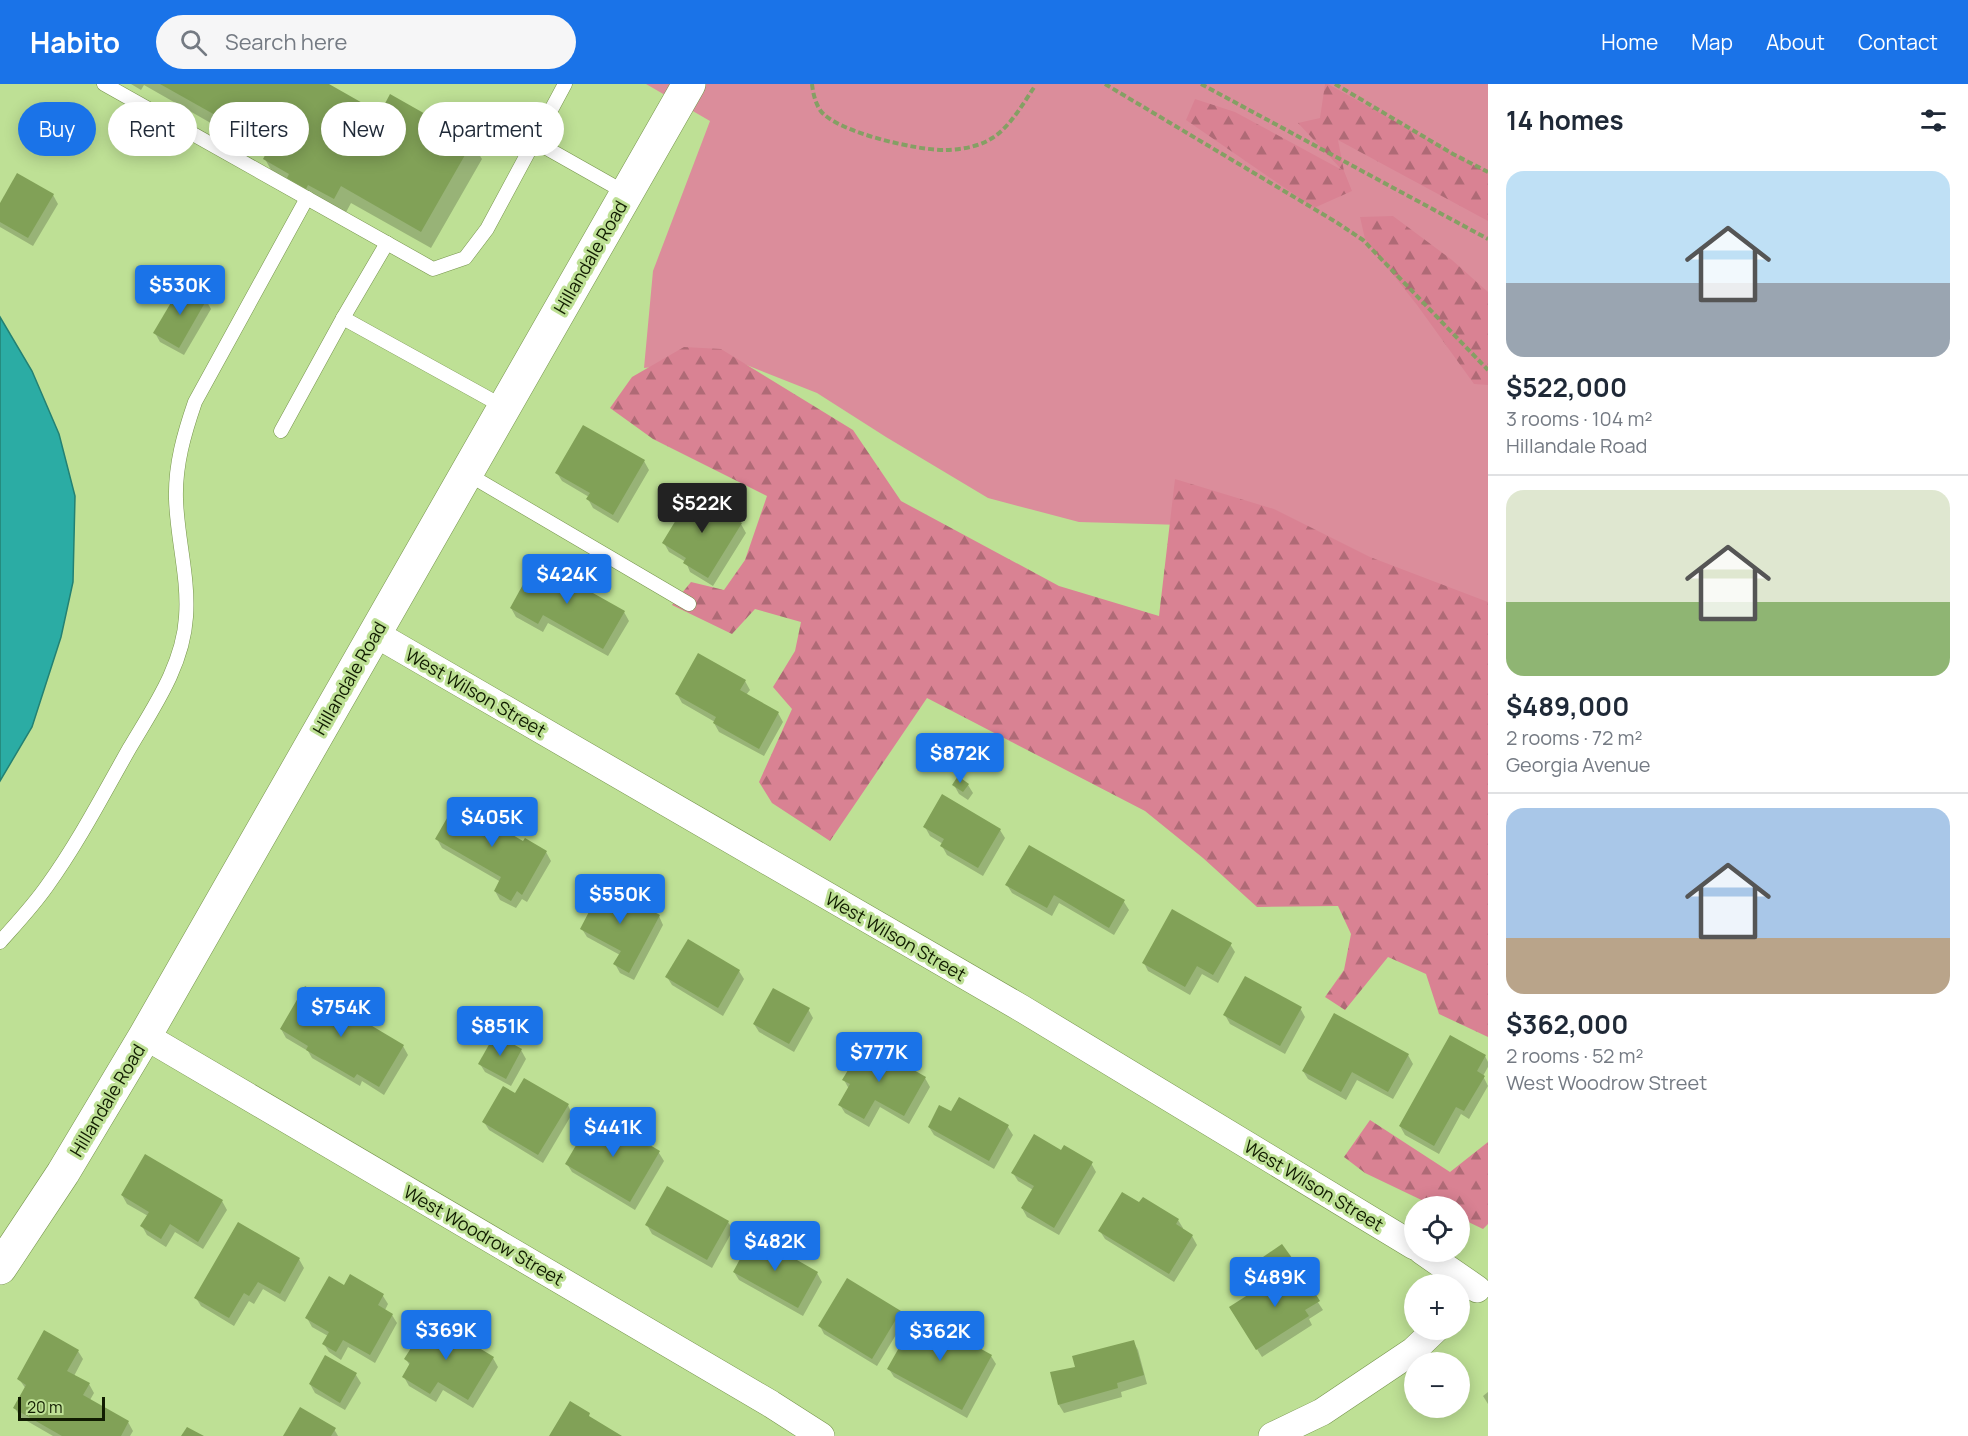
<!DOCTYPE html>
<meta charset="utf-8">
<style>
:root{--surface:#fff;--page:#f6f6f7;--text:#1f2937;--muted:#747a83;--line:#e0e1e3;--accent:#1a73e8}
body{margin:0;font-family:Manrope,sans-serif;background:var(--page);color:var(--text);height:100vh;display:flex;flex-direction:column;font-size:22px;white-space:nowrap}
*{box-sizing:border-box;margin:0}
p{font-size:20px;color:var(--muted)}
.icon{flex:none;width:33px;height:33px;fill:none;stroke:currentColor;stroke-width:2;stroke-linecap:round;stroke-linejoin:round}
.map{position:relative;flex:1;overflow:hidden}
.sheet{display:flex;flex-direction:column;background:var(--surface);width:480px}
.sheet>*{flex:none}
.top-card{position:absolute;left:18px;top:18px;width:570px;height:54px;display:flex;gap:12px}
.tools{position:absolute;left:1404px;top:1112px;display:grid;gap:12px}
.tools a{display:grid;place-items:center;width:66px;height:66px;border-radius:50%;background:var(--surface);box-shadow:0 3px 15px #0003;font-size:30px}
.scale{position:absolute;left:18px;bottom:15px;width:87px;box-sizing:border-box;padding-left:6px;border:3px solid #111c01;border-top:0;font-size:16px;line-height:21px;white-space:nowrap;color:#111c01;-webkit-text-stroke:4px #bee095;paint-order:stroke}
.price{position:absolute;translate:-50% -51px;padding:0 14px;border-radius:6px;background:var(--accent);color:#fff;font-size:20px;line-height:39px;filter:drop-shadow(0 2px 3px #0008)}
.price::after{content:'';position:absolute;left:50%;top:36px;width:18px;height:14px;margin-left:-9px;background:inherit;clip-path:polygon(0 0,100% 0,50% 100%)}
.price.current{background:#222;color:#fff}
ul{padding:0;list-style:none}
li{display:grid;align-content:center;gap:12px;height:318px;padding:0 18px}
li+li{border-top:2px solid var(--line)}
li span{display:grid;place-items:center;height:186px;border-radius:18px;color:#555}
li>.icon{margin-inline-start:auto}
span .icon{width:108px;height:108px;fill:#fffc;stroke-width:1}
li b{font-size:26px}
h2{display:flex;justify-content:space-between;align-items:center;height:72px;padding:0 18px;font-size:26px}
.pill{padding:0 21px;border-radius:27px;background:var(--surface);box-shadow:0 3px 15px #0003;font-size:21px;line-height:54px}
.pill.current{background:var(--accent);color:#fff}
header{display:flex;align-items:center;gap:36px;box-sizing:border-box;height:84px;padding:0 30px;background:var(--accent);color:#fff}
header strong{font-size:28px}
nav{display:flex;gap:33px;margin-inline-start:auto;font-size:21px}
.search{width:420px;height:54px;background:var(--page);display:flex;align-items:center;gap:15px;box-sizing:border-box;padding:0 21px;border-radius:33px;color:var(--muted);font-size:22px}
main{display:flex;flex:1;min-height:0}
.map>svg:first-child{display:block}
</style>
<header>
<strong>Habito</strong>
<div class="search"><svg class="icon" aria-label="search" viewBox="0 0 24 24"><circle cx="10" cy="10" r="6"/><path d="M15 15l6 6"/></svg>Search here</div>
<nav><a>Home</a><a>Map</a><a>About</a><a>Contact</a></nav>
</header>
<main>
<div class="map">
<svg width="1488" height="1352" viewBox="0 0 1488 1352">
<defs>
<pattern id="forest-firs" width="22" height="20" patternUnits="userSpaceOnUse" patternTransform="scale(1.5)"><rect width="22" height="20" fill="#d98293"/><path d="M5 1l3.5 6h-7zM16 11l3.5 6h-7z" fill="#af6a76"/></pattern>
</defs>
<rect width="100%" height="100%" fill="#bee095"/>
<!-- green -->
<path fill="#db8d9b" d="M646 0H1488V542L1251 443 1079 438 988 414 886 353 817 309 729 274 644 284 653 187 710 37Z"/>
<!-- forest -->
<g fill="url(#forest-firs)">
<path d="M1325 0H1328L1488 89V137L1338 56 1344 87 1352 107 1314 124 1186 36 1195 15 1235 28 1342 86 1298 39 1320 34Z"/>
<path d="M1393 132 1452 176 1488 208V301L1474 300 1417 221 1365 155 1360 133Z"/>
<path d="M684 263 721 265 853 346 901 417 1059 502 1159 532 1175 395 1274 425 1370 473 1488 518V953L1439 930 1426 890 1388 873 1345 926 1325 913 1344 886 1351 850 1338 822 1257 823 1203 774 1145 727 927 614 830 757 772 719 759 698 792 625 773 603 795 567 801 538 755 525 732 550 672 521 691 498 724 506 745 476 767 412 653 355 610 324 632 293Z"/>
<path d="M1370 1036 1450 1088 1488 1058V1140L1483 1145 1460 1134V1122H1434L1365 1089 1344 1073Z"/>
</g>
<!-- water -->
<path fill="#2baca4" stroke="#238173" stroke-width="1.5" d="M0 233 32 287 59 350 75 412 73 498 61 553 32 643 0 697Z"/>
<!-- shadow -->
<g fill="#0003">
<path d="M131 0H326L380 31 471 58 482 75 431 164 351 119 344 132 275 93 265 75 267 71 144 1 141 6Z"/>
<path d="M53 111 58 120 33 162 0 143V122Z"/>
<path d="M206 216 211 225 184 271 160 258 155 249Z"/>
<path d="M644 377 649 386 618 439 593 424 588 415 589 413 562 397 557 389Z"/>
<path d="M741 440 746 449 713 502 690 488 686 478 669 468 664 459Z"/>
<path d="M511 524 624 528 629 537 608 572 548 539 543 548 516 533Z"/>
<path d="M745 597 750 606 746 611 778 629 783 638 764 672 719 648 714 639 715 638 682 619 677 610Z"/>
<path d="M954 701H968L973 709 968 716 959 710Z"/>
<path d="M490 735 493 741 523 759 546 768 551 777 527 818 522 815 516 824 500 816 495 807 501 798 442 764 437 755Z"/>
<path d="M925 743 1000 746 1005 754 983 792 947 771 942 762 943 760 930 752Z"/>
<path d="M1029 763 1124 818 1129 826 1114 851 1059 819 1052 832 1012 809 1007 801Z"/>
<path d="M659 832 663 841 634 896 620 889 615 880 620 871 587 853 582 845Z"/>
<path d="M1230 860 1235 868 1218 899 1202 890 1190 911 1148 887 1144 879Z"/>
<path d="M739 887 744 895 723 932 672 901 667 893Z"/>
<path d="M1300 924 1305 933 1285 970 1230 940 1225 931Z"/>
<path d="M808 925 813 934 794 968 759 948 754 940Z"/>
<path d="M281 945 403 962 408 971 384 1011 362 997 360 1002 312 974 308 967 286 954Z"/>
<path d="M521 966 526 975 511 1002 485 988 480 980Z"/>
<path d="M1408 971 1413 980 1393 1015 1357 996 1346 1016 1308 995 1303 987Z"/>
<path d="M1485 972 1488 978V983L1483 992 1488 1002 1469 1035 1461 1030 1439 1070 1405 1051 1400 1042Z"/>
<path d="M925 994 930 1003 909 1040 880 1023 869 1043 845 1029 840 1021 849 1005 844 996Z"/>
<path d="M515 1011 568 1021 572 1030 543 1079 489 1046 484 1038Z"/>
<path d="M951 1029 1008 1043 1013 1051 994 1085 934 1051 929 1043Z"/>
<path d="M592 1052 659 1069 664 1077 635 1126 572 1088 567 1080Z"/>
<path d="M1062 1068 1091 1079 1096 1088 1059 1151 1027 1133 1022 1124 1033 1106 1018 1097 1013 1089Z"/>
<path d="M122 1111 222 1117 227 1126 203 1165 175 1148 166 1163 147 1151 142 1142 148 1132 127 1120Z"/>
<path d="M1140 1120 1178 1136 1183 1144 1182 1146 1192 1152 1197 1161 1174 1198 1105 1155 1100 1147Z"/>
<path d="M728 1138 733 1146 712 1184 652 1150 647 1141Z"/>
<path d="M1281 1162 1323 1226 1309 1235 1312 1241 1262 1273 1236 1232 1255 1212 1280 1196 1267 1178Z"/>
<path d="M299 1175 304 1184 285 1218 263 1205 254 1220 249 1217 234 1242 201 1222 196 1214Z"/>
<path d="M734 1188 817 1189 822 1198 803 1232 739 1196Z"/>
<path d="M350 1193 383 1212 388 1220 385 1226 392 1231 397 1239 375 1279 348 1263 341 1276 329 1268 324 1260 328 1252 312 1243 307 1234 344 1203Z"/>
<path d="M900 1228 905 1236 877 1282 824 1250 820 1242Z"/>
<path d="M1133 1257 1138 1266 1147 1300 1121 1308 1122 1313 1064 1329 1059 1321 1076 1284Z"/>
<path d="M78 1267 83 1275 74 1292 89 1300 94 1309 90 1316 128 1338 133 1347 130 1352H53L20 1333 15 1324 26 1305 19 1295Z"/>
<path d="M991 1272 996 1280 967 1334 894 1293 889 1285Z"/>
<path d="M493 1274 498 1283 473 1324 443 1306 436 1318 409 1302 404 1293 410 1282 406 1275Z"/>
<path d="M356 1291 361 1299 345 1326 315 1309 310 1300Z"/>
<path d="M1488 1308V1320L1483 1312Z"/>
<path d="M334 1345 338 1352H285Z"/>
</g>
<!-- building -->
<g fill="#81a157">
<path d="M160 0H329L380 29 390 10 473 57 421 148 341 102 334 115 308 101 306 105 287 94 289 90 263 75 270 62Z"/>
<path d="M17 89 54 110 28 154 0 138V119Z"/>
<path d="M182 200 207 215 179 264 153 249Z"/>
<path d="M583 341 645 376 613 431 586 415 590 409 555 389Z"/>
<path d="M693 408 742 439 708 494 683 479 686 474 662 459Z"/>
<path d="M536 477 625 527 603 565 543 531 538 540 510 524Z"/>
<path d="M698 569 746 596 740 606 779 628 759 665 713 639 716 633 675 610Z"/>
<path d="M958 692 969 700 963 708 952 701Z"/>
<path d="M942 710 1001 745 978 784 940 762 944 755 923 743Z"/>
<path d="M458 715 491 734 489 737 523 757 525 754 547 767 522 811 517 807 511 817 494 807 501 793 435 755Z"/>
<path d="M1029 761 1125 816 1109 844 1054 811 1047 824 1005 801Z"/>
<path d="M603 801 660 831 629 889 613 880 621 867 580 845Z"/>
<path d="M1172 825 1232 859 1213 891 1197 882 1185 903 1142 879Z"/>
<path d="M688 855 740 886 718 924 665 893Z"/>
<path d="M1245 892 1302 923 1280 962 1223 931Z"/>
<path d="M305 902 404 961 379 1003 357 990 354 994 306 966 308 962 280 945Z"/>
<path d="M773 904 810 924 789 960 753 940Z"/>
<path d="M1334 929 1409 970 1388 1008 1352 988 1341 1008 1302 987Z"/>
<path d="M495 950 522 965 506 995 478 980Z"/>
<path d="M1450 951 1486 971 1477 987 1485 992 1464 1027 1456 1023 1434 1062 1399 1042Z"/>
<path d="M865 958 926 993 904 1032 875 1016 864 1035 838 1021 850 1000 842 996Z"/>
<path d="M524 994 569 1020 538 1071 482 1038 503 1002 515 1009Z"/>
<path d="M959 1013 1009 1041 989 1077 928 1043 939 1021 951 1027Z"/>
<path d="M601 1032 660 1067 630 1118 565 1080 585 1046 591 1050Z"/>
<path d="M1034 1050 1061 1066 1064 1061 1093 1078 1054 1144 1021 1124 1034 1102 1011 1089Z"/>
<path d="M145 1070 223 1116 198 1158 170 1140 161 1155 140 1142 149 1128 121 1111Z"/>
<path d="M667 1102 729 1137 707 1176 645 1141Z"/>
<path d="M1122 1108 1139 1118 1143 1113 1179 1135 1176 1140 1193 1151 1169 1190 1098 1147Z"/>
<path d="M238 1138 300 1174 280 1210 258 1198 249 1212 244 1209 229 1234 194 1214Z"/>
<path d="M753 1151 818 1188 798 1224 733 1188Z"/>
<path d="M1282 1160 1295 1178 1276 1192 1263 1173Z"/>
<path d="M1298 1182 1320 1217 1305 1226 1309 1232 1256 1266 1229 1223 1254 1207 1255 1210Z"/>
<path d="M350 1190 384 1210 378 1221 393 1230 370 1271 343 1256 336 1268 322 1260 329 1248 305 1234 329 1192 344 1201Z"/>
<path d="M847 1194 901 1227 872 1275 818 1242Z"/>
<path d="M918 1230 992 1271 962 1326 887 1285Z"/>
<path d="M430 1234 494 1273 468 1316 438 1298 430 1310 402 1293 410 1279 404 1275Z"/>
<path d="M44 1246 79 1266 67 1287 90 1299 83 1311 129 1337 121 1352H62L13 1324 26 1301 17 1295Z"/>
<path d="M1134 1256 1144 1291 1117 1299 1118 1304 1058 1321 1050 1288 1075 1283 1072 1272Z"/>
<path d="M325 1271 357 1289 340 1319 309 1300Z"/>
<path d="M570 1317 590 1329 589 1332 622 1352H549Z"/>
<path d="M300 1323 336 1344 331 1352H283Z"/>
<path d="M187 1343 204 1352H181Z"/>
</g>
<g fill="none" stroke-linecap="round" stroke-linejoin="round">
<!-- lane casing -->
<g stroke="#75934b" stroke-width="15">
<g id="lane">
<path d="M104 0 433 185 465 174 487 145 565 0"/>
<path d="M534 57 626 109"/>
<path d="M343 234 504 323"/>
<path d="M281 347 343 234 387 159"/>
<path d="M466 389 689 520"/>
<path d="M0 858C16 840 33 822 47 802 78 759 103 711 129 665 153 624 183 582 186 533 189 494 177 454 176 415 175 381 184 350 195 318L307 114"/>
</g>
</g>
<!-- street casing -->
<g stroke="#75934b" stroke-width="28">
<g id="street">
<path d="M374 549 1021 924 1414 1162"/>
<path d="M145 952 771 1320 821 1352"/>
<path d="M1422 1167 1477 1205"/>
<path d="M1272 1352 1322 1328 1413 1267 1436 1245"/>
</g>
</g>
<!-- secondary casing -->
<g stroke="#75934b" stroke-width="34">
<path id="secondary" d="M0 1184 63 1089 145 952 689 0"/>
</g>
<!-- path -->
<g stroke="#859f64" stroke-width="4" stroke-dasharray="6 3" stroke-linecap="butt">
<path d="M812 0C813 9 815 18 820 26 835 48 919 67 946 66 958 66 976 63 987 57 1008 47 1022 21 1035 2"/>
<path d="M1105 0 1336 138 1363 156 1488 286"/>
<path d="M1201 0 1488 155"/>
<path d="M1335 0 1453 70 1488 88"/>
</g>
<!-- lane -->
<use href="#lane" stroke="#fff" stroke-width="14"/>
<!-- street -->
<use href="#street" stroke="#fff" stroke-width="27"/>
<!-- secondary -->
<use href="#secondary" stroke="#fff" stroke-width="33"/>
</g>
<g text-anchor="middle" dominant-baseline="central" stroke-width="6" stroke-linejoin="round" paint-order="stroke">
<!-- street labels -->
<g font-size="18" fill="#111c01" stroke="#bee095">
<text transform="translate(590 173) rotate(-60)">Hillandale Road</text>
<text transform="translate(349 594) rotate(-60)">Hillandale Road</text>
<text transform="translate(476 608) rotate(30)">West Wilson Street</text>
<text transform="translate(896 852) rotate(30)">West Wilson Street</text>
<text transform="translate(107 1016) rotate(-59)">Hillandale Road</text>
<text transform="translate(1314 1101) rotate(31)">West Wilson Street</text>
<text transform="translate(484 1151) rotate(30)">West Woodrow Street</text>
</g>
</g>
</svg>
<div class="tools">
<a><svg class="icon" aria-label="locate" viewBox="0 0 24 24"><circle cx="12" cy="12" r="6"/><path d="M12 2v4M12 18v4M2 12h4M18 12h4"/></svg></a>
<a>+</a>
<a>−</a>
</div>
<div class="scale">20 m</div>
<b class="price" style="left:180px;top:232px">$530K</b>
<b class="price current" style="left:702px;top:450px">$522K</b>
<b class="price" style="left:567px;top:521px">$424K</b>
<b class="price" style="left:960px;top:700px">$872K</b>
<b class="price" style="left:492px;top:764px">$405K</b>
<b class="price" style="left:620px;top:841px">$550K</b>
<b class="price" style="left:341px;top:954px">$754K</b>
<b class="price" style="left:500px;top:973px">$851K</b>
<b class="price" style="left:879px;top:999px">$777K</b>
<b class="price" style="left:613px;top:1074px">$441K</b>
<b class="price" style="left:775px;top:1188px">$482K</b>
<b class="price" style="left:1275px;top:1224px">$489K</b>
<b class="price" style="left:446px;top:1277px">$369K</b>
<b class="price" style="left:940px;top:1278px">$362K</b>
<div class="top-card">
<a class="pill current">Buy</a>
<a class="pill">Rent</a>
<a class="pill">Filters</a>
<a class="pill">New</a>
<a class="pill">Apartment</a>
</div>
</div>
<section class="sheet">
<h2>14 homes<svg class="icon" aria-label="filters" viewBox="0 0 24 24"><path d="M4 7h16M4 17h16"/><circle cx="9" cy="7" r="2"/><circle cx="15" cy="17" r="2"/></svg></h2>
<ul>
<li><span style="background:linear-gradient(#bfe0f5 60%,#9aa5b1 0)"><svg class="icon" aria-label="home" viewBox="0 0 24 24"><path d="M3 11l9-7 9 7M6 9v11h12V9"/></svg></span><div><b>$522,000</b><p>3 rooms · 104 m²</p><p>Hillandale Road</p></div></li>
<li><span style="background:linear-gradient(#dfe7d0 60%,#8fb573 0)"><svg class="icon" aria-label="home" viewBox="0 0 24 24"><path d="M3 11l9-7 9 7M6 9v11h12V9"/></svg></span><div><b>$489,000</b><p>2 rooms · 72 m²</p><p>Georgia Avenue</p></div></li>
<li><span style="background:linear-gradient(#a9c7e8 70%,#b9a48a 0)"><svg class="icon" aria-label="home" viewBox="0 0 24 24"><path d="M3 11l9-7 9 7M6 9v11h12V9"/></svg></span><div><b>$362,000</b><p>2 rooms · 52 m²</p><p>West Woodrow Street</p></div></li>
</ul>
</section>
</main>
